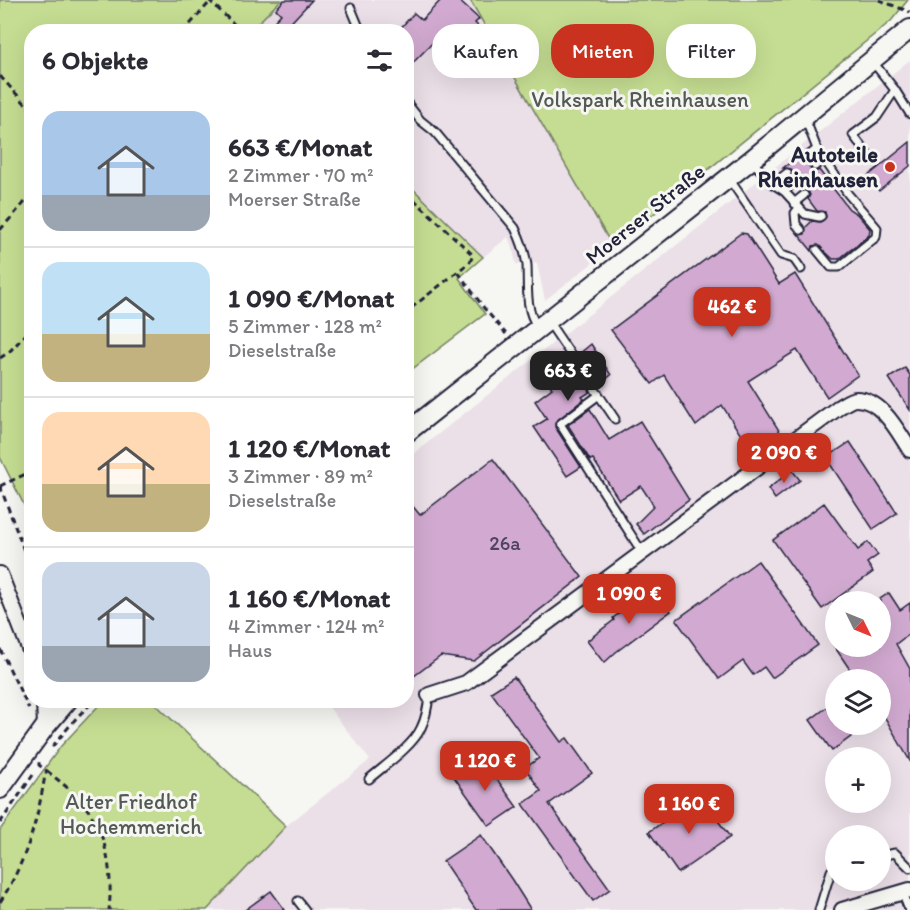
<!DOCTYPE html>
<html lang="de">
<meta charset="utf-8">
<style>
:root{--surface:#fff;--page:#f2f2f3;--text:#2b2b33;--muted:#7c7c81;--line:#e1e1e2;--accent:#c8321e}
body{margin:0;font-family:Itim,sans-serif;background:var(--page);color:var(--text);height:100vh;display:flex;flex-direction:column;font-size:22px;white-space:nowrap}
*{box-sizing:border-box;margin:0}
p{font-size:20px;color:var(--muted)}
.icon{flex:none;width:33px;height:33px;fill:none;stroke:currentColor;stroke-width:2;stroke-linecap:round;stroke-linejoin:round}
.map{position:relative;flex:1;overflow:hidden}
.drawer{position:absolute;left:24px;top:24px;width:390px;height:684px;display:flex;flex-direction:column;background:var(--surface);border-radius:24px;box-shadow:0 6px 24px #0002}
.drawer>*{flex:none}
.hud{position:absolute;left:432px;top:24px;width:387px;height:54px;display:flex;gap:12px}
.needle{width:39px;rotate:133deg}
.buttons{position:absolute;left:825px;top:591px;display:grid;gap:12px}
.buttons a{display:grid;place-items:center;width:66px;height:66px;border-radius:50%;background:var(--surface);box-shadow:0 6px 24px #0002;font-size:30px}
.price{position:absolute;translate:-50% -51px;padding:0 14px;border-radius:12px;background:var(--accent);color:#fff;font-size:20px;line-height:39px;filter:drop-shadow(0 2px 3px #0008)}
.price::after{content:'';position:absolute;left:50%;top:36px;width:18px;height:14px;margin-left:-9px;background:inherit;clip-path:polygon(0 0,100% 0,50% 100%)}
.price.on{background:#222;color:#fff}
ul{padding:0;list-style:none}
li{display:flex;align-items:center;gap:18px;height:150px;padding:0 18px}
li+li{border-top:2px solid var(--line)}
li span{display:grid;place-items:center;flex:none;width:168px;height:120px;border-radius:18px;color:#555}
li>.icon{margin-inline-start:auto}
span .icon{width:72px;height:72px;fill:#fffc;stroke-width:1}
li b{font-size:26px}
h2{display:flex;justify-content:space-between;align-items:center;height:72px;padding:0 18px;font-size:26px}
.chip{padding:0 21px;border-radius:24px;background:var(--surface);box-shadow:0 6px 24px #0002;font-size:21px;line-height:54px}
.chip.on{background:var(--accent);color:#fff}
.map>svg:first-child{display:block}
</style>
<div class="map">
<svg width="910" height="910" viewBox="0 0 910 910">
<rect width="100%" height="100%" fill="#f6f6f2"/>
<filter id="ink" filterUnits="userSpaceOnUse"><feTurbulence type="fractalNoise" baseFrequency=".0167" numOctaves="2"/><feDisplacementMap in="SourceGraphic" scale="12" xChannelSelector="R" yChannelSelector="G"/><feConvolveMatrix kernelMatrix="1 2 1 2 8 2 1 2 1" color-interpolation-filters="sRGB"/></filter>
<g filter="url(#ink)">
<!-- built -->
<g fill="#ebdfe8" fill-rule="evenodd">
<path d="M281 0H470L613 247 545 300 537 263 516 264 513 249 508 237 483 257 407 184 406 32H256L253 28Z"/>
<path d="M910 60V910H207L286 826 370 760 324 701 406 700 407 459ZM836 602H880V646H836ZM836 680H880V724H836ZM836 758H880V802H836ZM836 836H880V880H836Z"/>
</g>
<!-- green -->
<g fill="#c5dd92" stroke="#748066" stroke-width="1.5">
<path d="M0 0H281L253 28 256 31 32 32 31 519 0 457Z"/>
<path d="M470 0H908L891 21 613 247Z"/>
<path d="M407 183 483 257 459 278 485 314 407 373Z"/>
<path d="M103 701H152L286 826 207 910H0V830L61 746Z"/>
</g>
<!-- building -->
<g fill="#d2aad1" stroke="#22223b" stroke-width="1.5">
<path d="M284 0H312L282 32H264L281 14 276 9Z"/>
<path d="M441 0H458L479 19 475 23 489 37 469 58 442 33 406 70V32H397L414 13 422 20Z"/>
<path d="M910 142V166L879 191 868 176Z"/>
<path d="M804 152 802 156 804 160 812 161 809 166 811 170 815 172 819 170 849 209 857 214 870 229 869 235 839 259H833L818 245 813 246 812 251 798 234H805L806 227 812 221 821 222 826 217 825 212 817 211 808 199 810 195 808 191 801 190 798 187 800 183 799 178 791 177 793 173 791 169 783 168Z"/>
<path d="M741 233 747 234 779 284 795 274 858 375 827 397 797 350 748 381 780 432 752 453 722 405 696 426 664 375 652 384 611 330Z"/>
<path d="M591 344 611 375 599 385 594 382 590 384 588 388 590 392 582 397 584 399 555 422V427L581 467 567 476 534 427 547 419 535 401 552 388 546 379 569 362 573 364 577 362 578 355Z"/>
<path d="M905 368 910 375V410L889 378Z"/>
<path d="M590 409 609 440 640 421 689 500 644 534 636 524 654 506 641 486 619 500 593 459 590 460 568 425Z"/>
<path d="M850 442 897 513 873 529 826 458Z"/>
<path d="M493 459 582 577 474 661 441 656 406 682V498L420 515Z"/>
<path d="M792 470 800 480 775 499 768 489Z"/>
<path d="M824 503 858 550 868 542 878 555 867 563 873 572 822 609 773 540Z"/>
<path d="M758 561 818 645 772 678 764 667 753 675 743 661 719 679 676 620Z"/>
<path d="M653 588 671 611 616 652 604 663 587 641 614 620 613 618Z"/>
<path d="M889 593 900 610 910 603V633L896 644 910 669V761L880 709V680H857L834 646H880V599Z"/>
<path d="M514 677 561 742 567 738 592 773 549 804 610 889 593 901 523 804 541 791 525 768 539 758 491 692Z"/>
<path d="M830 705 836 714V724H843L852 736 832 751 810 720Z"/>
<path d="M481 757 517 807 489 826 454 777Z"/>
<path d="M700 796 730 837 678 873 649 832Z"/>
<path d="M481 835 512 880 531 910H476L443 861Z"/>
<path d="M271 891 285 910H245Z"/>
</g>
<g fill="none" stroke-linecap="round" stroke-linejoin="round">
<!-- service casing -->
<g stroke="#22223b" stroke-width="11">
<g id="service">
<path d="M351 8 361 32"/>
<path d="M895 90 910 114"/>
<path d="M406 102 420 120 435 132 515 228C521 240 525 252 527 265 528 286 525 309 537 326"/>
<path d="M805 118 817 149 824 159 815 166"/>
<path d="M808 156 817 149"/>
<path d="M869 156 853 135 877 117 895 90 873 62"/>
<path d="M751 160 773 184 784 191 795 182"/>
<path d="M730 180 781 255 794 259 801 269"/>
<path d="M773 184 787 173"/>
<path d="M784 191 805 214 819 217 821 216"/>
<path d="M794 203 804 195"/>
<path d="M799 208 795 213 796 224 801 230"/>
<path d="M817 250 831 267H839L876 237 877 228 848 194 824 159"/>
<path d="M548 321 573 358"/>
<path d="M594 388 615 419"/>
<path d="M599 395 560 424 642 552"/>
<path d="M369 779C384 766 413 746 421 728 426 718 428 706 429 695"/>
<path d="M880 856 895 853 910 868"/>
<path d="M902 892 909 910"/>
<path d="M298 901 305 910"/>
<path d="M819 910 831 871 836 869"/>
</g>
</g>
<!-- minor casing -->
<g stroke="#22223b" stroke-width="18">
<g id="minor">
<path d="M0 574 32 656"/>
<path d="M429 695 466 683 839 407C844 404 851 399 856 399 882 399 898 432 910 450"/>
<path d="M44 700 45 727"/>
<path d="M842 910 910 890"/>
</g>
</g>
<!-- secondary casing -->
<g stroke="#22223b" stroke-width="22">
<g id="secondary">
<path d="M406 433 751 160 910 29"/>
<path d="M0 789 45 727 68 700"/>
</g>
</g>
<!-- path -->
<g stroke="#22223b" stroke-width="3" stroke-dasharray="6 4.5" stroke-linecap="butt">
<path d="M209 0 242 32"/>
<path d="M879 0 910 12"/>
<path d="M183 32 210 2"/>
<path d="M0 76 32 111"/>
<path d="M406 192 473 255 470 262 406 312"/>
<path d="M0 230 32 194"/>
<path d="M458 272 484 308 506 334"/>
<path d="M0 358 9 352 32 328"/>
<path d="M0 486 32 572"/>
<path d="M0 486 32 471"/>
<path d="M0 649 29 709"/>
<path d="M52 747 78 716 95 700"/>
<path d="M47 771C58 780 70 789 79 799 107 829 113 871 109 910"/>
<path d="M0 823 33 775"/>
<path d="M0 902C25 864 38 820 45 775L47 771 39 765V761"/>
</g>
<!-- service -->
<use href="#service" stroke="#f6f6f2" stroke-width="7"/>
<!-- minor -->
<use href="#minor" stroke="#f6f6f2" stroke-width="14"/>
<!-- secondary -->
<use href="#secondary" stroke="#f6f6f2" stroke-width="18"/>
</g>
</g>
<!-- markers -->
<circle fill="#c8321e" stroke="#f6f6f2" stroke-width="2" cx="890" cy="167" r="6"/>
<g text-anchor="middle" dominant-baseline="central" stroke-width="6" stroke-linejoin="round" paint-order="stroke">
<!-- number labels -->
<g font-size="20" fill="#4e4460">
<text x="505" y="543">26a</text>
</g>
<!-- park labels -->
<g font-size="22" fill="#535a55" stroke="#f6f6f2">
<text x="640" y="99">Volkspark Rheinhausen</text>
<text x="131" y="801">Alter Friedhof<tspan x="131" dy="25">Hochemmerich</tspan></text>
</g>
<!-- poi labels -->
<g font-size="22" font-weight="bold" fill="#22223b" stroke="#f6f6f2" text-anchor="end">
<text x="878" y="154">Autoteile<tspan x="878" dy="25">Rheinhausen</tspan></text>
</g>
<!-- street labels -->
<g font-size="22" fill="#22223b" stroke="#f6f6f2">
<text transform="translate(645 214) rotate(-39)">Moerser Straße</text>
</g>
</g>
</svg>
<div class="buttons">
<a><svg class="needle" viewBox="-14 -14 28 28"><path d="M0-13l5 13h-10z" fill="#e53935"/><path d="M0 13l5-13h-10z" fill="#7c7c81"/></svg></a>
<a><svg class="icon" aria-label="layers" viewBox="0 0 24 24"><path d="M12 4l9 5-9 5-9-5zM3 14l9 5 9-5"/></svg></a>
<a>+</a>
<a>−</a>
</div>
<b class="price" style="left:732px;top:338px">462 €</b>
<b class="price on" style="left:568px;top:402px">663 €</b>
<b class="price" style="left:784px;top:484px">2 090 €</b>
<b class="price" style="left:629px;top:625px">1 090 €</b>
<b class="price" style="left:485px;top:792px">1 120 €</b>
<b class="price" style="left:689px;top:835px">1 160 €</b>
<div class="hud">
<a class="chip">Kaufen</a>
<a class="chip on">Mieten</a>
<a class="chip">Filter</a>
</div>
<section class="drawer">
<h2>6 Objekte<svg class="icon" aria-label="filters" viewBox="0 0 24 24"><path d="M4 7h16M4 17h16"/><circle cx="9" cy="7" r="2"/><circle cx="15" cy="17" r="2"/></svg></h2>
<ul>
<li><span style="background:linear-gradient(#a9c7e8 70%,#9aa5b1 0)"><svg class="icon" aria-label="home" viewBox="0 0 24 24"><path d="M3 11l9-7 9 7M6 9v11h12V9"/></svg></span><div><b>663 €/Monat</b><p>2 Zimmer · 70 m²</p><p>Moerser Straße</p></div></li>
<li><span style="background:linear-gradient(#bfe0f5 60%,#c2b280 0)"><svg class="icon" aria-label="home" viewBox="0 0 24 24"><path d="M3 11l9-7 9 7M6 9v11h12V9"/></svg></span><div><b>1 090 €/Monat</b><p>5 Zimmer · 128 m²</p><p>Dieselstraße</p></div></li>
<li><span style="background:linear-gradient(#ffd9b3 60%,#c2b280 0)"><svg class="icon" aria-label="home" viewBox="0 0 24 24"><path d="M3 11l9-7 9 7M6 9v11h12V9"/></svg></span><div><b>1 120 €/Monat</b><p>3 Zimmer · 89 m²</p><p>Dieselstraße</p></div></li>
<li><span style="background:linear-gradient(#c9d6e8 70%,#9aa5b1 0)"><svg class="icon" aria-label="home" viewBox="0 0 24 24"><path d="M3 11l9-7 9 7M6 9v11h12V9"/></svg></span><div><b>1 160 €/Monat</b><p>4 Zimmer · 124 m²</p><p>Haus</p></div></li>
</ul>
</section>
</div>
